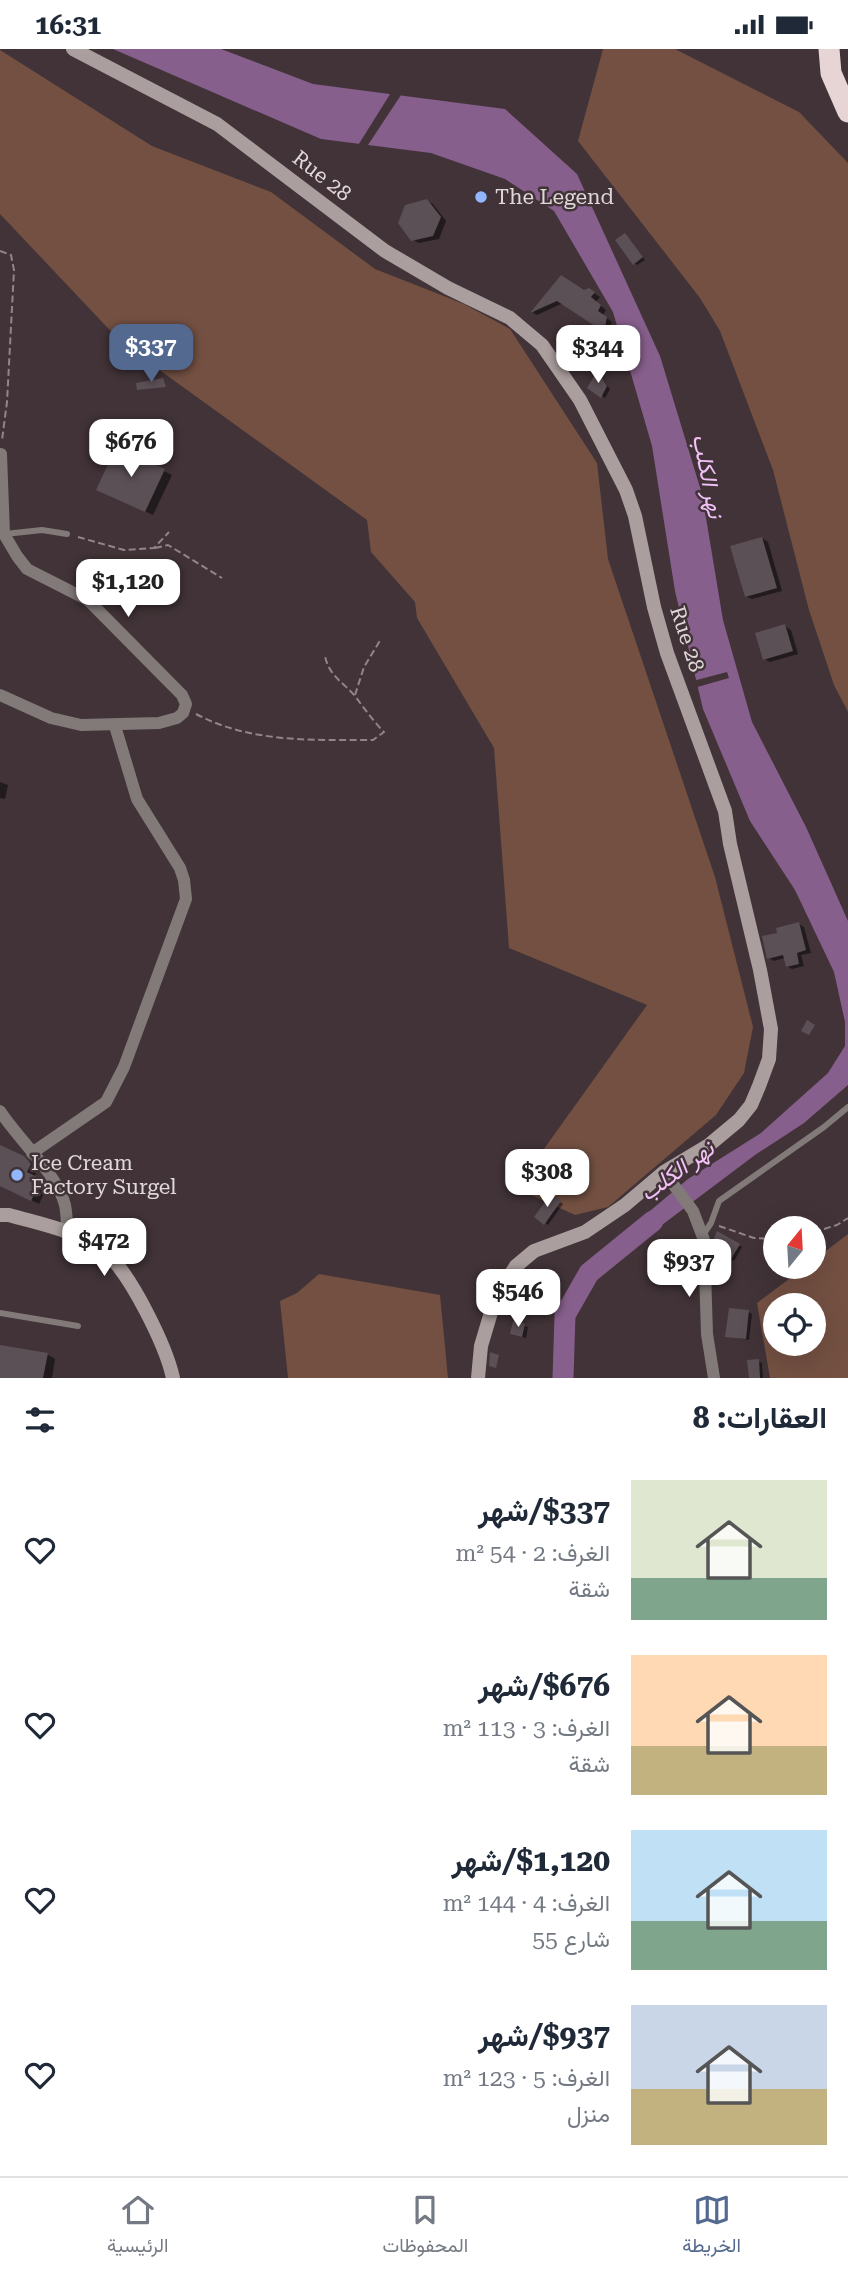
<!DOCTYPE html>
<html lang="ar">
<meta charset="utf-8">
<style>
:root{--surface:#fff;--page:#f2f2f3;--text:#1f2937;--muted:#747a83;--line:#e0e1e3;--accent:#536990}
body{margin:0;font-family:"Roboto Serif",Vazirmatn,serif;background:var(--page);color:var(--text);direction:rtl;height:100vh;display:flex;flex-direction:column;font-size:26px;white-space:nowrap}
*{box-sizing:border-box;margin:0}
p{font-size:23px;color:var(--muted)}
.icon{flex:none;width:38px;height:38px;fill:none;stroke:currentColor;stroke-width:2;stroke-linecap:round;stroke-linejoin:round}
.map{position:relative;height:1329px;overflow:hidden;direction:ltr}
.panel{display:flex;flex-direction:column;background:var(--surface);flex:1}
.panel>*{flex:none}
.needle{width:46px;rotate:18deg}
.fabs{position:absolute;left:763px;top:1167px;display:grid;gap:14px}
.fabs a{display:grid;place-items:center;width:63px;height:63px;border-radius:50%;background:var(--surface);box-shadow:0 7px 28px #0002;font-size:35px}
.price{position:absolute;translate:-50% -60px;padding:0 16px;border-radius:14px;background:#fff;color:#222;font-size:23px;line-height:46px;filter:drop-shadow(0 2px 4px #0008)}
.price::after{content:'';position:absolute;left:50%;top:42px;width:21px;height:16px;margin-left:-10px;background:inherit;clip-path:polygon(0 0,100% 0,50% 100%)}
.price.selected{background:var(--accent);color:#fff}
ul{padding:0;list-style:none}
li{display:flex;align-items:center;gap:21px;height:175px;padding:0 21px}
li span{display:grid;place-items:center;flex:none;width:196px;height:140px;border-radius:0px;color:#555}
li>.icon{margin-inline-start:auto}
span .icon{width:84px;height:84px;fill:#fffc;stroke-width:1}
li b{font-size:30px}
h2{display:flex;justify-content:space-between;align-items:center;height:84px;padding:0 21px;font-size:30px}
.status{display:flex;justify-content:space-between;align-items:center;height:49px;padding:0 35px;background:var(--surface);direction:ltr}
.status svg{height:19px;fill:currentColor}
.menu{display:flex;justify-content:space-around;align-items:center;height:98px;border-top:2px solid var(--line);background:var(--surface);font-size:19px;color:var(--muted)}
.menu a{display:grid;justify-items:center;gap:4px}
.menu .selected{color:var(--accent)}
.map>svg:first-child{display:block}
</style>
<div class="status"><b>16:31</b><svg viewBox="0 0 49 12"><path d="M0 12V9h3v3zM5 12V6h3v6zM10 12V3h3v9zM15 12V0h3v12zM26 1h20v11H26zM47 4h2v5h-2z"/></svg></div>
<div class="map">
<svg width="848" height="1329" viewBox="0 0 848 1329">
<rect width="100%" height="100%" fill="#413337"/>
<!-- green -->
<g fill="#735042" fill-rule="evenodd">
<path d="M603 0H675L799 63 848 114V663L834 636 809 561 773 421 720 282 700 249 578 92Z"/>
<path d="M0 1 152 97 271 143 375 220 464 255 510 280 597 414 608 510 715 828 753 978 744 1024 716 1066 608 1158 575 1166 516 1139 647 956 509 899 494 699 417 569 415 553 371 503 367 471 122 294 0 165Z"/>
<path d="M848 1185V1329H770L757 1254 805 1218H814V1211ZM814 1256V1295H775V1256Z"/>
<path d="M319 1225 440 1246 448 1329H288L280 1252 297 1244Z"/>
</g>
<!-- water -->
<path fill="#875f8c" d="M113 0H221L313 35 505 60 577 125 660 307 702 445 723 571 752 673 806 778 848 872V1036L804 1074 755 1106 638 1194 626 1182 688 1130 761 1084 828 1024 845 997V973L834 923 795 841 750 772 703 660 675 542 652 397 613 263 554 162 505 130 431 104 321 90Z"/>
<!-- pier -->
<g fill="#413337">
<path d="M392 42 401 46 366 99 357 98Z"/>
<path d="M727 623 729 629 694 639 693 632Z"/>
</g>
<!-- shadow -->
<g fill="#0007">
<path d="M427 152 433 155 446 172 439 190 419 194 412 190Z"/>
<path d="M625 186 645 211 637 216 634 214Z"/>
<path d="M562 228 584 243 589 241 600 248 596 253 606 261 603 266 612 273 609 284 563 254 537 266 533 264Z"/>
<path d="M597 324 610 340 605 349 589 339Z"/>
<path d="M164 422 172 426 153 466 106 445Z"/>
<path d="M762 489 768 493 782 542 752 550 746 547Z"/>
<path d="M785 577 791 581 798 605 770 613 764 610Z"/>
<path d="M0 733 8 736 5 750 0 749Z"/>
<path d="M799 875 804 878 811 904 801 906 804 917 792 920 787 917 785 909 774 912 769 909Z"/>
<path d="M0 1098 32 1114 38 1120 34 1128 48 1136 39 1155 0 1136Z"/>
<path d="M551 1147 563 1155 548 1176 536 1168Z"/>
<path d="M718 1185 742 1198 734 1212 715 1201Z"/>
<path d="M749 1263 752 1265 749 1291 727 1287Z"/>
<path d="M514 1274 528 1278 526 1289 515 1286Z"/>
<path d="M0 1297 47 1305 55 1310 52 1329H0Z"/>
<path d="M758 1312 762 1314 763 1329H750Z"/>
</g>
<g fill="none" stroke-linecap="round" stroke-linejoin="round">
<!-- river -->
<path stroke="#875f8c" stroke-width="21" d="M563 1329 565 1266 589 1224 653 1172"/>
</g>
<!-- building -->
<g fill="#5c5057">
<path d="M427 150 441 168 433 187 411 192 398 174 405 156Z"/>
<path d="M625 184 643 208 633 216 615 191Z"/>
<path d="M561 226 584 241 589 239 595 243 591 248 601 256 598 262 607 268 604 283 557 252 530 264Z"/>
<path d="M597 322 607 337 601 349 587 339Z"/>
<path d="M163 329 166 338 137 341 136 334Z"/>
<path d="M116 398 165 420 145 463 96 441Z"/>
<path d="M762 488 777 539 745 548 730 497Z"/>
<path d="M785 575 793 602 763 611 755 584Z"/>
<path d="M799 873 806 901 797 904 799 915 786 918 783 906 767 910 762 887 777 884 776 879Z"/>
<path d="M807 971 815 976 809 986 801 982Z"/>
<path d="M0 1096 24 1107 31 1115 27 1123 41 1130 31 1152 0 1137Z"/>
<path d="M551 1145 561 1152 544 1176 534 1168Z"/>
<path d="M717 1182 740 1195 730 1212 713 1202V1191Z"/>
<path d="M729 1259 749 1261 746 1290 725 1288Z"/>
<path d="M513 1272 525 1275 522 1288 510 1285Z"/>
<path d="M0 1296 48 1304 43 1329H0Z"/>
<path d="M490 1303 499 1306 496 1319 489 1317Z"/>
<path d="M759 1310 760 1329H749L747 1311Z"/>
</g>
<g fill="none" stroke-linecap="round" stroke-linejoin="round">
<!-- path -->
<g stroke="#918588" stroke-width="2" stroke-dasharray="7 3.5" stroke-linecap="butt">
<path d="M0 202 11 206 14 221 7 353 2 391"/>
<path d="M78 488 124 501 154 499 169 483"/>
<path d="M155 499 168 496 222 529"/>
<path d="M355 646 364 618 381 590"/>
<path d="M196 665C251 694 312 691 373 691L384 683C373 672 364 659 355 647 343 633 329 627 325 607"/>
<path d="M719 1177 754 1189 775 1190"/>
<path d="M814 1183 837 1176 848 1169"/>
</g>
<!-- lane -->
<g stroke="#817a79" stroke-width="6">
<path d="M5 485 42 481 67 485"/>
<path d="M703 1186 711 1174 719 1152 824 1078 848 1058"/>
<path d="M0 1264 78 1277"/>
</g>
<!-- street -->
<g stroke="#817a79" stroke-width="12">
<path d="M0 646 51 669 81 676 159 674 177 669 183 664 186 655 182 646 88 551 27 520 17 507 4 485 1 405"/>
<path d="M0 1062C18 1090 58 1126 65 1156 67 1165 67 1175 67 1184"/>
<path d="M32 1104 106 1053 124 1018 186 850 184 831 180 819 137 750 115 677"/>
<path d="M664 1123 693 1162 704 1191 707 1285 714 1329"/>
</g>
<!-- secondary -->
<g stroke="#aa9f9e" stroke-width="14">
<path d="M73 0 217 75 385 202 448 239 510 269 542 296 580 351 626 441 635 467 654 558 667 604 725 762 730 795 760 921 771 980 769 1010 759 1037 751 1056 739 1071 709 1096 664 1123 625 1156 585 1183 534 1202 516 1217 504 1235 492 1260 481 1297 478 1329"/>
<path d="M0 1166H9C40 1175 78 1182 104 1202 130 1223 166 1297 173 1329"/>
</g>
<!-- highway -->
<path stroke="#e6d5d4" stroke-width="21" d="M829 0 831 24 848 63"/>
</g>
<!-- markers -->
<g fill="#93b7fd" stroke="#413337" stroke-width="2.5">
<circle cx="481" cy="148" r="7"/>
<circle cx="17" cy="1126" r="7"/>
</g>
<g text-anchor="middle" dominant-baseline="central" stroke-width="5" stroke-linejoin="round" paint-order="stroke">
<!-- street labels -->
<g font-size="21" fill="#e0d7d9" stroke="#413337">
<text transform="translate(322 127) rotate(38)">Rue 28</text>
<text transform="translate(687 590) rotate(72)">Rue 28</text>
</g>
<!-- poi labels -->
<g font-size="21" fill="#e0d7d9" stroke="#413337" text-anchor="start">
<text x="495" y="148">The Legend</text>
<text x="31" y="1114">Ice Cream<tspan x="31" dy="24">Factory Surgel</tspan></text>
</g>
<!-- water labels -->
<g font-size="23" font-style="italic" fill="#f1c1f8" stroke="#413337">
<text transform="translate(708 427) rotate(79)">نهر الكلب</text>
<text transform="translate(677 1122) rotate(-36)">نهر الكلب</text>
</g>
</g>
</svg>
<div class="fabs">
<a><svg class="needle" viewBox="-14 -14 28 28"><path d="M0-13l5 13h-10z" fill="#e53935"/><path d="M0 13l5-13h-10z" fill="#747a83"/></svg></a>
<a><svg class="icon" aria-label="locate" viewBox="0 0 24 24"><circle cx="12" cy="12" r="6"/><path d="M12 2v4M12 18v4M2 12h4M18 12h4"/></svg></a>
</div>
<b class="price selected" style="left:151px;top:335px">$337</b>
<b class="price" style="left:598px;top:336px">$344</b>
<b class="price" style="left:131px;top:430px">$676</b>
<b class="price" style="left:128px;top:570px">$1,120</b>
<b class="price" style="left:547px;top:1160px">$308</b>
<b class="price" style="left:104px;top:1229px">$472</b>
<b class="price" style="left:689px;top:1250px">$937</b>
<b class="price" style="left:518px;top:1280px">$546</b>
</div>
<section class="panel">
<h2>العقارات: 8<svg class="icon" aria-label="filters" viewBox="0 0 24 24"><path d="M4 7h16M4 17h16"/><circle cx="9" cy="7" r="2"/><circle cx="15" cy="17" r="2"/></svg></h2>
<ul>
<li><span style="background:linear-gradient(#dfe7d0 70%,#7fa58c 0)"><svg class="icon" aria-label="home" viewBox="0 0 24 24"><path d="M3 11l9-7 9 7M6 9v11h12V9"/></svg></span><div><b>$337/شهر</b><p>الغرف: 2 · 54 m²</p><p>شقة</p></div><svg class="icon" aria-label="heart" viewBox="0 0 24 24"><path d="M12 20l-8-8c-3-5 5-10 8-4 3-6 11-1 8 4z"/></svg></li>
<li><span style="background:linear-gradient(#ffd9b3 65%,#c2b280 0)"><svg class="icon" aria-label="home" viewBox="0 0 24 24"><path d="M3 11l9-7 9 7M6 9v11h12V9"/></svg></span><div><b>$676/شهر</b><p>الغرف: 3 · 113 m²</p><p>شقة</p></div><svg class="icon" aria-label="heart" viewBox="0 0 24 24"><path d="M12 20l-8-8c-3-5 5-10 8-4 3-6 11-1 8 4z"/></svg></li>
<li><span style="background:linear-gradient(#bfe0f5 65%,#7fa58c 0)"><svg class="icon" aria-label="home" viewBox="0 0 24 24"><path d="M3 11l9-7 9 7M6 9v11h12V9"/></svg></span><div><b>$1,120/شهر</b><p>الغرف: 4 · 144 m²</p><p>شارع 55</p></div><svg class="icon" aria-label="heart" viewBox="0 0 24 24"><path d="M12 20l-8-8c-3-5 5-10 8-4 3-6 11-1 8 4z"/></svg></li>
<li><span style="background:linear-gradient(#c9d6e8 60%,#c2b280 0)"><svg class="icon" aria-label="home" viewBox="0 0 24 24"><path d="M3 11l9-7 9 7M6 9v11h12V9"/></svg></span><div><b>$937/شهر</b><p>الغرف: 5 · 123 m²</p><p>منزل</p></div><svg class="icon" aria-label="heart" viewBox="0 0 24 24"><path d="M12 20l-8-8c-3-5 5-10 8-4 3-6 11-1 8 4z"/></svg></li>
</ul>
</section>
<nav class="menu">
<a class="selected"><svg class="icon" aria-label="map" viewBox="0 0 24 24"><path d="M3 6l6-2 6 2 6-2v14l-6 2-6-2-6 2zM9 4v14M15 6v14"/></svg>الخريطة</a>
<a><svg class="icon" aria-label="saved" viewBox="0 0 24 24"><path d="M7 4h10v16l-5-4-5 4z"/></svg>المحفوظات</a>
<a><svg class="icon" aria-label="home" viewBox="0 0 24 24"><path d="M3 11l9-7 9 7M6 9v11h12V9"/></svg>الرئيسية</a>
</nav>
